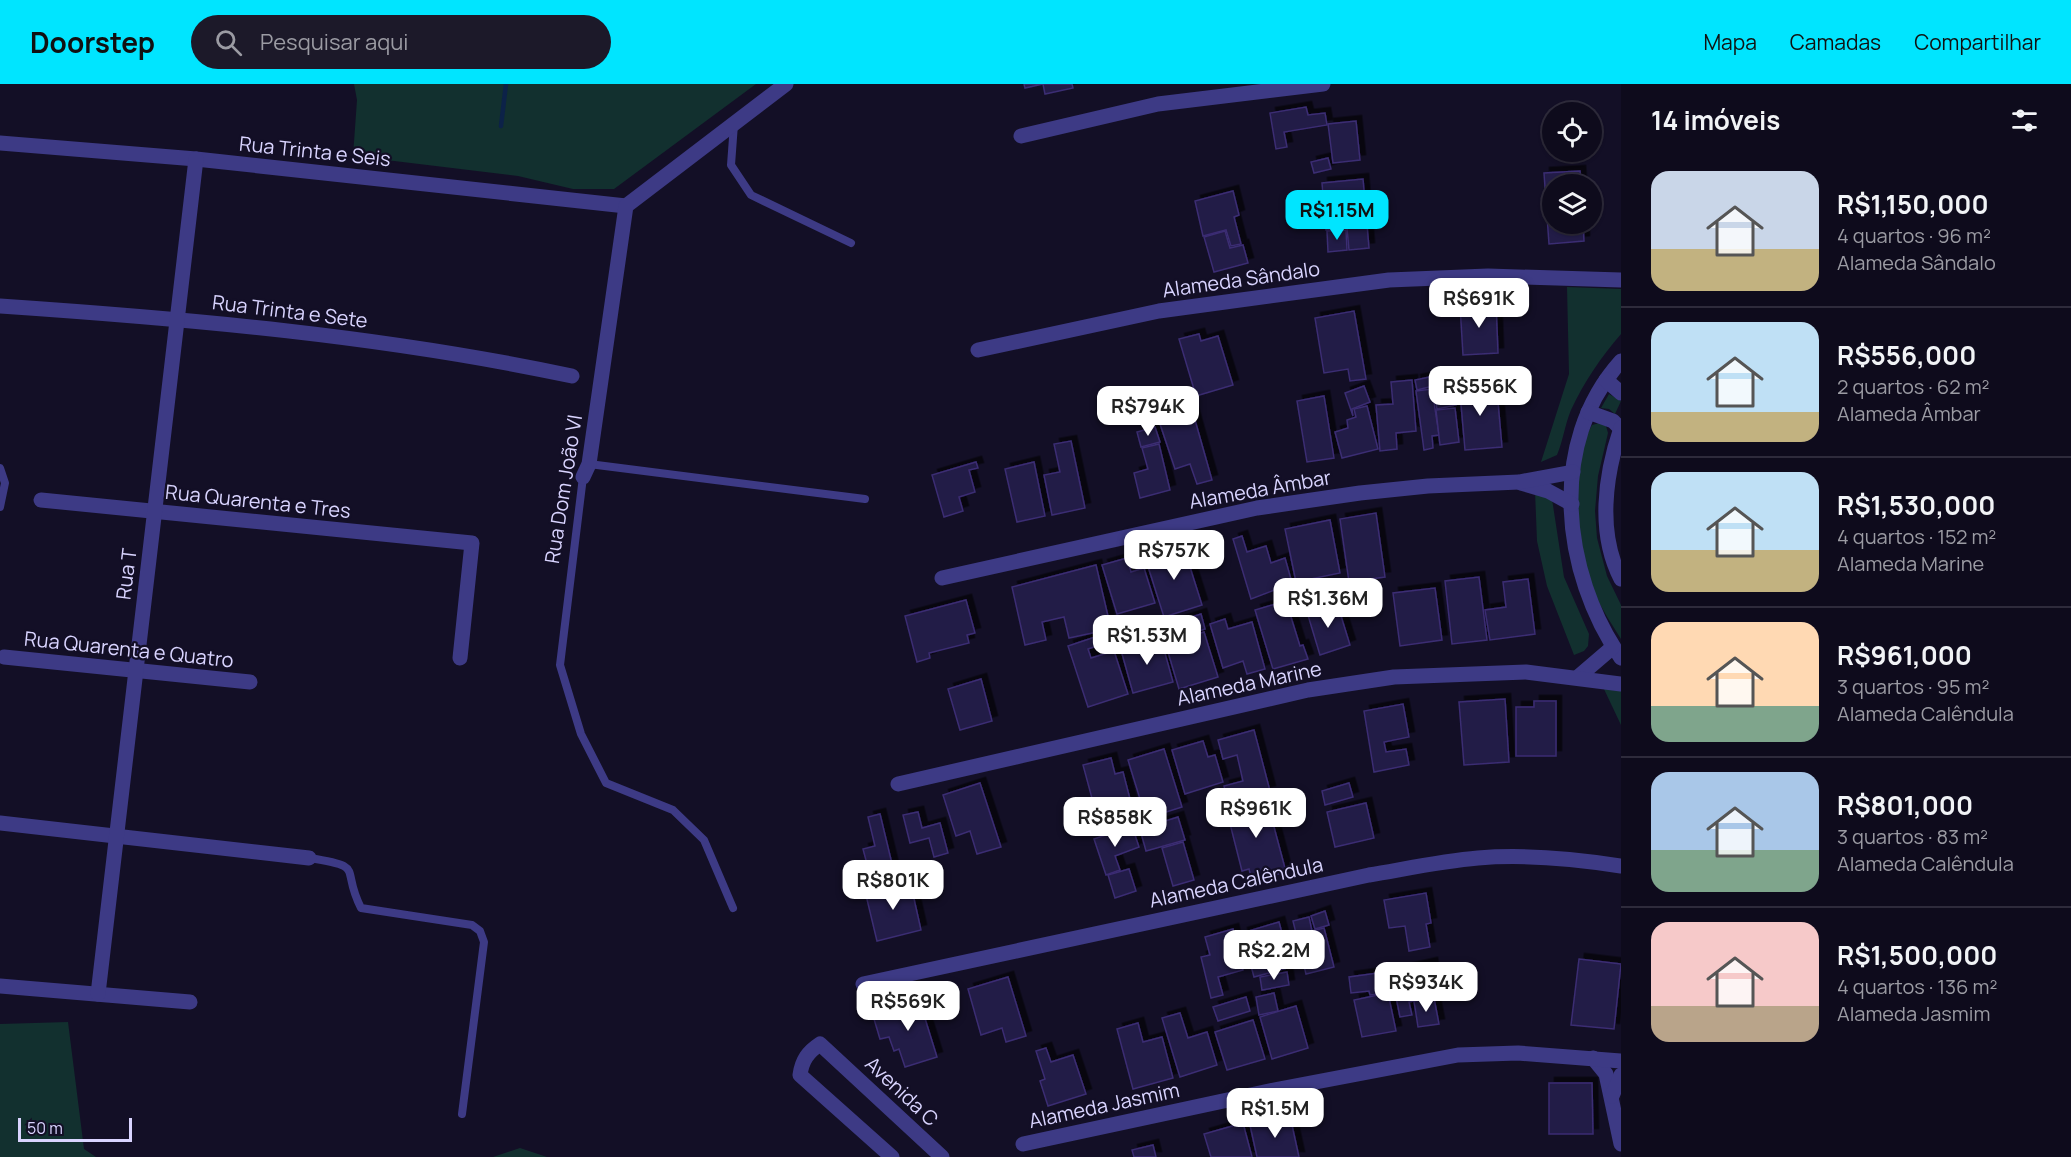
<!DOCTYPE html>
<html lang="pt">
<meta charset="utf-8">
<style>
:root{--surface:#0e0b1c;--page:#1c1929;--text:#f1f3f6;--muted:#9b9ba3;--line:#2e2b3b;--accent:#00e5ff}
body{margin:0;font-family:Manrope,sans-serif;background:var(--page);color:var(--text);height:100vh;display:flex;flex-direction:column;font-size:22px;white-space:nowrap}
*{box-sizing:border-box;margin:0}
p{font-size:20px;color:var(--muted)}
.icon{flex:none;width:33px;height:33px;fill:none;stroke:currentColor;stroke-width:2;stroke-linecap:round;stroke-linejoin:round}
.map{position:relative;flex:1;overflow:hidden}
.panel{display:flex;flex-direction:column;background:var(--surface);width:450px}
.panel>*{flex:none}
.buttons{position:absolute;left:1542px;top:18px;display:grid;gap:12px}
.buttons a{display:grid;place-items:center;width:60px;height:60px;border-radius:50%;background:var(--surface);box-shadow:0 2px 4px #0004,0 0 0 2px var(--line);font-size:30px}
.scale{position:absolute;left:18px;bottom:15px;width:114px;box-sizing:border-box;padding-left:6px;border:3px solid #d9d4ff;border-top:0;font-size:16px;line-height:21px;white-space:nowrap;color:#d9d4ff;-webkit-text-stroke:4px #130f26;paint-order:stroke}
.price{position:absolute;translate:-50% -51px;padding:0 14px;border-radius:12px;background:#fff;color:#222;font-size:20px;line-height:39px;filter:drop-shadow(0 2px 3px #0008)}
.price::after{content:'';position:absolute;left:50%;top:36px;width:18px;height:14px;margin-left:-9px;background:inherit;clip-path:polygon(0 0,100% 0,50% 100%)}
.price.on{background:var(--accent);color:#111}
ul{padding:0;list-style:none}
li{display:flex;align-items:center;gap:18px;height:150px;padding:0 30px}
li+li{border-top:2px solid var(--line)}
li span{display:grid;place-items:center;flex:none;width:168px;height:120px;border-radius:18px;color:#555}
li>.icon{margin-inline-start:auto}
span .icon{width:72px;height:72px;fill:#fffc;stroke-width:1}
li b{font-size:26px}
h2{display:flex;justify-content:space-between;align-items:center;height:72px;padding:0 30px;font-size:26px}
header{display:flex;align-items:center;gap:36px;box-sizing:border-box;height:84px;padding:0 30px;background:var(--accent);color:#111}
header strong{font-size:28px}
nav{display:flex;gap:33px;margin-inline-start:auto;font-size:21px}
.search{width:420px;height:54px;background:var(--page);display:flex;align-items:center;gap:15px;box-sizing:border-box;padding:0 21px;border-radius:33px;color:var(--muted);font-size:22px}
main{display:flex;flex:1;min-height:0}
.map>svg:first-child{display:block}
</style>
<header>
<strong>Doorstep</strong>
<div class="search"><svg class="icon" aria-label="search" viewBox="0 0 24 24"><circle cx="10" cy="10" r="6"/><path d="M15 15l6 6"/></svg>Pesquisar aqui</div>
<nav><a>Mapa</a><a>Camadas</a><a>Compartilhar</a></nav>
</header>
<main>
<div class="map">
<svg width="1621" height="1073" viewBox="0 0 1621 1073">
<defs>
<filter id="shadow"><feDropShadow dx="5.5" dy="-5.5" stdDeviation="0" flood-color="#0009"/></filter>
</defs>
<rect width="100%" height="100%" fill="#130f26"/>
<!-- green -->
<g fill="#12302f">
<path d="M354 0H756L614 105H573L518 92 353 72 357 16Z"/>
<path d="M1567 203 1621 205V250C1601 273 1584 298 1571 326 1565 340 1563 357 1557 371L1541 378 1569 290Z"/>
<path d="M1609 310 1621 317 1615 330 1609 325 1601 324Z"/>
<path d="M1599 339 1606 342 1608 349 1598 392 1595 427 1597 454 1607 492 1621 521V555C1612 540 1602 526 1595 510 1577 468 1568 382 1592 341Z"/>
<path d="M1535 407 1552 415 1564 493 1589 550 1588 562 1584 567 1574 571 1547 502 1537 457Z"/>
<path d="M1603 603 1621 607V641Z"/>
<path d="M68 938 84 1065 96 1073H0V940Z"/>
<path d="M520 1064 547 1073H493Z"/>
</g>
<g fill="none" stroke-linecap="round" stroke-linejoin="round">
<!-- stream -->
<path stroke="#0c2248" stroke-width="4.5" d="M501 42 506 0"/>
</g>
<!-- building -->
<g fill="#241b47" stroke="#3b2d73" stroke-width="1.5" filter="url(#shadow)">
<path d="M1024 0H1072L1073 4 1045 10 1043 0 1025 4Z"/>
<path d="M1306 23 1308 31 1325 29 1327 41 1284 48 1287 63 1276 65 1270 29Z"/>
<path d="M1356 37 1360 76 1333 79 1328 40Z"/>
<path d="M1328 74 1331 85 1314 89 1311 78Z"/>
<path d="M1580 87 1581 100H1552V140H1583L1584 157 1549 160 1544 89Z"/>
<path d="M1363 95 1369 164 1349 166 1347 144 1326 146 1322 99Z"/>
<path d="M1233 107 1239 131 1234 133 1241 160 1231 162 1226 146 1203 152 1195 117Z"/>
<path d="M1346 146 1347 166 1328 168 1327 147Z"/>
<path d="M1225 147 1230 164 1243 161 1248 179 1214 188 1204 153Z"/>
<path d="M1496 219 1498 269 1463 271 1460 221Z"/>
<path d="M1354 227 1366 295 1350 297 1348 285 1324 289 1315 234Z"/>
<path d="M1199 250 1201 257 1218 252 1233 301 1196 312 1179 255Z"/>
<path d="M1449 289 1456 321 1437 325 1433 302 1417 306 1415 296Z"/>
<path d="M1477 295 1479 309 1497 307 1502 363 1465 366 1459 297Z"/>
<path d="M1412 296 1416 347 1396 349 1397 365 1380 367 1376 321 1393 320 1391 298Z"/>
<path d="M1364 302 1370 318 1352 325 1353 332 1345 309Z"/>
<path d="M1432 305 1439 351 1432 352 1433 364 1424 366 1416 307Z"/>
<path d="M1324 312 1334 374 1307 378 1297 317Z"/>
<path d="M1367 322 1378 365 1342 374 1335 348 1348 344 1347 336 1356 333 1354 325Z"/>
<path d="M1455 324 1459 358 1440 361 1436 326Z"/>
<path d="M1193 329 1212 396 1197 400 1190 380 1175 385 1160 340Z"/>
<path d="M1155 343 1160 358 1141 363 1137 348Z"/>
<path d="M1071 357 1085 424 1052 431 1044 391 1060 388 1054 360Z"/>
<path d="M1159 360 1170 406 1140 414 1134 389 1148 385 1142 364Z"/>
<path d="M976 378 978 384 969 386 975 408 959 413 963 427 944 433 932 391Z"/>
<path d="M1034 378 1045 432 1017 438 1005 385Z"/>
<path d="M1376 429 1385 493 1349 498 1340 435Z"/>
<path d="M1330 436 1340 489 1296 498 1285 445Z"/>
<path d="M1242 452 1247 468 1266 462 1271 479 1285 474 1294 506 1287 508 1285 502 1251 515 1233 455Z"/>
<path d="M1183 461 1202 521 1164 533 1145 473Z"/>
<path d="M1127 474 1131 488 1144 484 1155 519 1117 530 1102 481Z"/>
<path d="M1096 481 1111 545 1069 554 1064 533 1042 538 1046 556 1025 561 1012 503Z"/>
<path d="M1479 493 1487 556 1452 560 1445 497Z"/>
<path d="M1528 495 1535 550 1490 556 1485 526 1506 523 1503 498Z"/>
<path d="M1435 504 1442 556 1400 562 1393 509Z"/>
<path d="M966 516 975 549 967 551 969 559 929 569 930 574 917 578 905 532Z"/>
<path d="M1286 517 1300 562 1303 561 1308 575 1273 585 1255 526Z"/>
<path d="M1337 519 1350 561 1320 571 1307 528Z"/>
<path d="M1201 530 1205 545 1177 554 1173 539Z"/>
<path d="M1225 535 1228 545 1252 538 1265 585 1247 590 1243 577 1223 584 1210 540Z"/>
<path d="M1204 548 1218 593 1179 605 1168 568 1194 561 1191 552Z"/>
<path d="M1095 553 1097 562 1088 565 1091 574 1114 567 1128 610 1088 623 1068 562Z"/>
<path d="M1161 555 1173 598 1133 609 1121 566Z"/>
<path d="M981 595 992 637 960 646 948 605Z"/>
<path d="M1505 615 1509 678 1464 681 1459 618Z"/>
<path d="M1534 617H1556V672H1516V623H1534Z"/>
<path d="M1403 620 1409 653 1384 658 1386 668 1406 665 1409 681 1374 688 1364 627Z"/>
<path d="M1254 646 1270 707 1228 718 1224 702 1243 697 1237 671 1223 675 1218 656Z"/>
<path d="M1203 657 1208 673 1215 671 1223 698 1185 710 1172 666Z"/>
<path d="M1164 665 1182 723 1163 729 1161 723 1144 728 1128 676Z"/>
<path d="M1111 674 1115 690 1123 688 1131 719 1107 725 1105 715 1093 718 1083 681Z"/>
<path d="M980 699 1001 763 977 770 970 747 956 752 943 711Z"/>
<path d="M1349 699 1353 713 1325 721 1322 707Z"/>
<path d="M1266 713 1286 788 1252 797 1249 785 1242 787 1226 724Z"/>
<path d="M1366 719 1374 754 1335 763 1327 728Z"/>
<path d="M918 728 922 744 940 739 948 769 934 773 929 754 910 759 903 731Z"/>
<path d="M880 730 893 784 865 791 862 781 867 780 863 765 875 762 868 733Z"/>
<path d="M1178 733 1185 756 1146 767 1140 745Z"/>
<path d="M1132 742 1139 763 1115 772 1120 786 1106 791 1094 755Z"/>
<path d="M1183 758 1194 796 1173 802 1162 764Z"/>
<path d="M1129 785 1136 807 1115 814 1108 791Z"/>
<path d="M910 797 921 846 877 857 865 807Z"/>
<path d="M1426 809 1431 839 1426 840 1430 863 1409 867 1405 842 1389 844 1384 816Z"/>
<path d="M1325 827 1329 841 1315 845 1311 832Z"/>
<path d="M1309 833 1312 847 1324 844 1334 883 1306 890 1293 837Z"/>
<path d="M1279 838 1291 883 1254 893 1242 849Z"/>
<path d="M1233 845 1243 886 1218 893 1223 911 1211 914 1201 873 1210 871 1205 853Z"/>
<path d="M1579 875 1621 880 1614 945 1571 941Z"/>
<path d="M1432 879 1434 892 1414 895 1418 916 1409 918 1412 931 1400 933 1391 888Z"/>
<path d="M1287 888 1289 901 1262 906 1260 893Z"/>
<path d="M1385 888 1388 909 1370 911 1369 907 1351 909 1349 893Z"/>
<path d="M1008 893 1026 952 1006 958 1002 944 981 951 968 905Z"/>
<path d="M1274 909 1278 927 1259 931 1256 913Z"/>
<path d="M1388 909 1396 947 1362 953 1354 916Z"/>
<path d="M918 912 937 973 905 983 899 965 894 967 889 953 880 955 874 935 900 927 898 918Z"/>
<path d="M1246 913 1250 927 1218 937 1213 923Z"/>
<path d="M1434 914 1439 940 1418 943 1414 917Z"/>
<path d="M1296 922 1308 964 1272 975 1260 933Z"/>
<path d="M1180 929 1188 954 1207 948 1217 981 1180 993 1162 934Z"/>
<path d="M1253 936 1265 975 1227 986 1215 948Z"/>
<path d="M1138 939 1143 958 1162 953 1173 994 1133 1005 1117 945Z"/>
<path d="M1046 964 1051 978 1073 971 1086 1010 1048 1022 1040 997 1045 995 1036 967Z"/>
<path d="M1549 999H1592L1593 1050H1549Z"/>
<path d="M1290 1032 1299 1073H1257L1250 1041Z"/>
<path d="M1243 1039 1252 1073H1211L1204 1050Z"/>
<path d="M1153 1061 1156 1073H1134L1132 1066Z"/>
</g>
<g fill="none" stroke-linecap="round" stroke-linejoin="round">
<!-- lane -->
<g stroke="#3d3a85" stroke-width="8">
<path d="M734 40 731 81 751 111 851 159"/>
<path d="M589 380 865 415"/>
<path d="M0 384 5 399 0 423"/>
<path d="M583 393 560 581 581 650 606 699 673 726 704 756 733 824"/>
<path d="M309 774C367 783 340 783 361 824L472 841 480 847 484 858 462 1030"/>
</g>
<!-- street -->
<g stroke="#3d3a85" stroke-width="15">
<path d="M1021 52 1158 20 1323 0"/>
<path d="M0 59 196 75 626 122"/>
<path d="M0 222C191 235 384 252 572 292"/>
<path d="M978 266 1159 227 1389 196 1488 192 1621 196"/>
<path d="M1621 277C1547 359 1562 489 1621 574"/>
<path d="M1606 296 1621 309"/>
<path d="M1588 328 1613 337 1621 345"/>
<path d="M1621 344C1605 391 1597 449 1621 495"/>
<path d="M583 393 589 380 626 122 786 0"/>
<path d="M1521 399 1548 407 1572 420"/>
<path d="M41 416 472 459 460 574"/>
<path d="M942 494 1257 424 1360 409 1428 402 1519 398 1573 388"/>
<path d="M4 573 250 598"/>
<path d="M1578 593 1613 563"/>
<path d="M898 700 1308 606 1394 593 1526 588 1621 600"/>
<path d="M0 739 309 774"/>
<path d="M863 900 1369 791C1405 785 1442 777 1478 774 1524 770 1576 775 1621 782"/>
<path d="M0 902 190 918"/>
<path d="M98 910 196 75"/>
<path d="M1593 974 1606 990 1621 1060"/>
<path d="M1612 1012 1621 991"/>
<path d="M1023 1060 1279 1005 1458 971 1518 969 1621 977"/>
<path d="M892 1073 800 991C802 976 808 968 820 960L942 1073"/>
</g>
</g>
<g text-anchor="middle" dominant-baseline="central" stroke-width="4.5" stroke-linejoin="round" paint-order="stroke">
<!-- street labels -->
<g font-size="20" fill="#d9d4ff" stroke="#130f26">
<text transform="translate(315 67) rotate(6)">Rua Trinta e Seis</text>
<text transform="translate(1241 195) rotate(-8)">Alameda Sândalo</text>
<text transform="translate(290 227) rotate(7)">Rua Trinta e Sete</text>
<text transform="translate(563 405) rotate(-81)">Rua Dom João VI</text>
<text transform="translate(1260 405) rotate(-10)">Alameda Âmbar</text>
<text transform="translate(258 417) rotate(6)">Rua Quarenta e Tres</text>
<text transform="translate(126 490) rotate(-83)">Rua T</text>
<text transform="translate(129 565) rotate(6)">Rua Quarenta e Quatro</text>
<text transform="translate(1249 599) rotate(-12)">Alameda Marine</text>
<text transform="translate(1236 798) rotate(-12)">Alameda Calêndula</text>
<text transform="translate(902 1007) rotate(43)">Avenida C</text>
<text transform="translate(1104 1021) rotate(-12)">Alameda Jasmim</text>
</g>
</g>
</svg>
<div class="buttons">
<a><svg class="icon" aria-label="locate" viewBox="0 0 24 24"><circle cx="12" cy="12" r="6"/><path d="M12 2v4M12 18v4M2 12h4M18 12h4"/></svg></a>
<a><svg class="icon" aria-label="layers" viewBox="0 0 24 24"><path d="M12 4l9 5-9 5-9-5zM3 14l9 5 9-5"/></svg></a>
</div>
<div class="scale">50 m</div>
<b class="price on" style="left:1337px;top:157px">R$1.15M</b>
<b class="price" style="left:1479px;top:245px">R$691K</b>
<b class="price" style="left:1480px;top:333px">R$556K</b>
<b class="price" style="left:1148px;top:353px">R$794K</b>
<b class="price" style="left:1174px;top:497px">R$757K</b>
<b class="price" style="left:1328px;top:545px">R$1.36M</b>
<b class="price" style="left:1147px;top:582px">R$1.53M</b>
<b class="price" style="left:1256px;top:755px">R$961K</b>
<b class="price" style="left:1115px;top:764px">R$858K</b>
<b class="price" style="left:893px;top:827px">R$801K</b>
<b class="price" style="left:1274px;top:897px">R$2.2M</b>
<b class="price" style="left:1426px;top:929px">R$934K</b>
<b class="price" style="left:908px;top:948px">R$569K</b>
<b class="price" style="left:1275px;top:1055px">R$1.5M</b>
</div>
<section class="panel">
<h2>14 imóveis<svg class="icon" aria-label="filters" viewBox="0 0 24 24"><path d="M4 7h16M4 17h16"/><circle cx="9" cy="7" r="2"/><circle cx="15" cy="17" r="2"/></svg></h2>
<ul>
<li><span style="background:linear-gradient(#c9d6e8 65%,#c2b280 0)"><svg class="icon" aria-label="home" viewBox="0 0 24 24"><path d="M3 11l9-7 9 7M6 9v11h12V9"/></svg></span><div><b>R$1,150,000</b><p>4 quartos · 96 m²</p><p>Alameda Sândalo</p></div></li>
<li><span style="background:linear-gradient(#bfe0f5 75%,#c2b280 0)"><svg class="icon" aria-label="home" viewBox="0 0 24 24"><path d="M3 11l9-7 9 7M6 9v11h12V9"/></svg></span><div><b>R$556,000</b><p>2 quartos · 62 m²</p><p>Alameda Âmbar</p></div></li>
<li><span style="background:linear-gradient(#bfe0f5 65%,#c2b280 0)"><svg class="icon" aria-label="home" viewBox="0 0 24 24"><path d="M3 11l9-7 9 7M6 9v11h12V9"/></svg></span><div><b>R$1,530,000</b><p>4 quartos · 152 m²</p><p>Alameda Marine</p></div></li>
<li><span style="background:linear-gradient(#ffd9b3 70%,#7fa58c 0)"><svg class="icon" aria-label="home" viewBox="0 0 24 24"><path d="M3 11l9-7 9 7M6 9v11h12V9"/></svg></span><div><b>R$961,000</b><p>3 quartos · 95 m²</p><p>Alameda Calêndula</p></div></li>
<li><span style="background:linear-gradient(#a9c7e8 65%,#7fa58c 0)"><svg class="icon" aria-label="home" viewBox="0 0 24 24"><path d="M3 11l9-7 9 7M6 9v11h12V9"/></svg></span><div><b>R$801,000</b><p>3 quartos · 83 m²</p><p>Alameda Calêndula</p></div></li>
<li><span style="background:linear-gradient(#f6c9c9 70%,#b9a48a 0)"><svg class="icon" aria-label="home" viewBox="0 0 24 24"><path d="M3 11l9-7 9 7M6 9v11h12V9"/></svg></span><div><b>R$1,500,000</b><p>4 quartos · 136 m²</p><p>Alameda Jasmim</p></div></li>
</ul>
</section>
</main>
